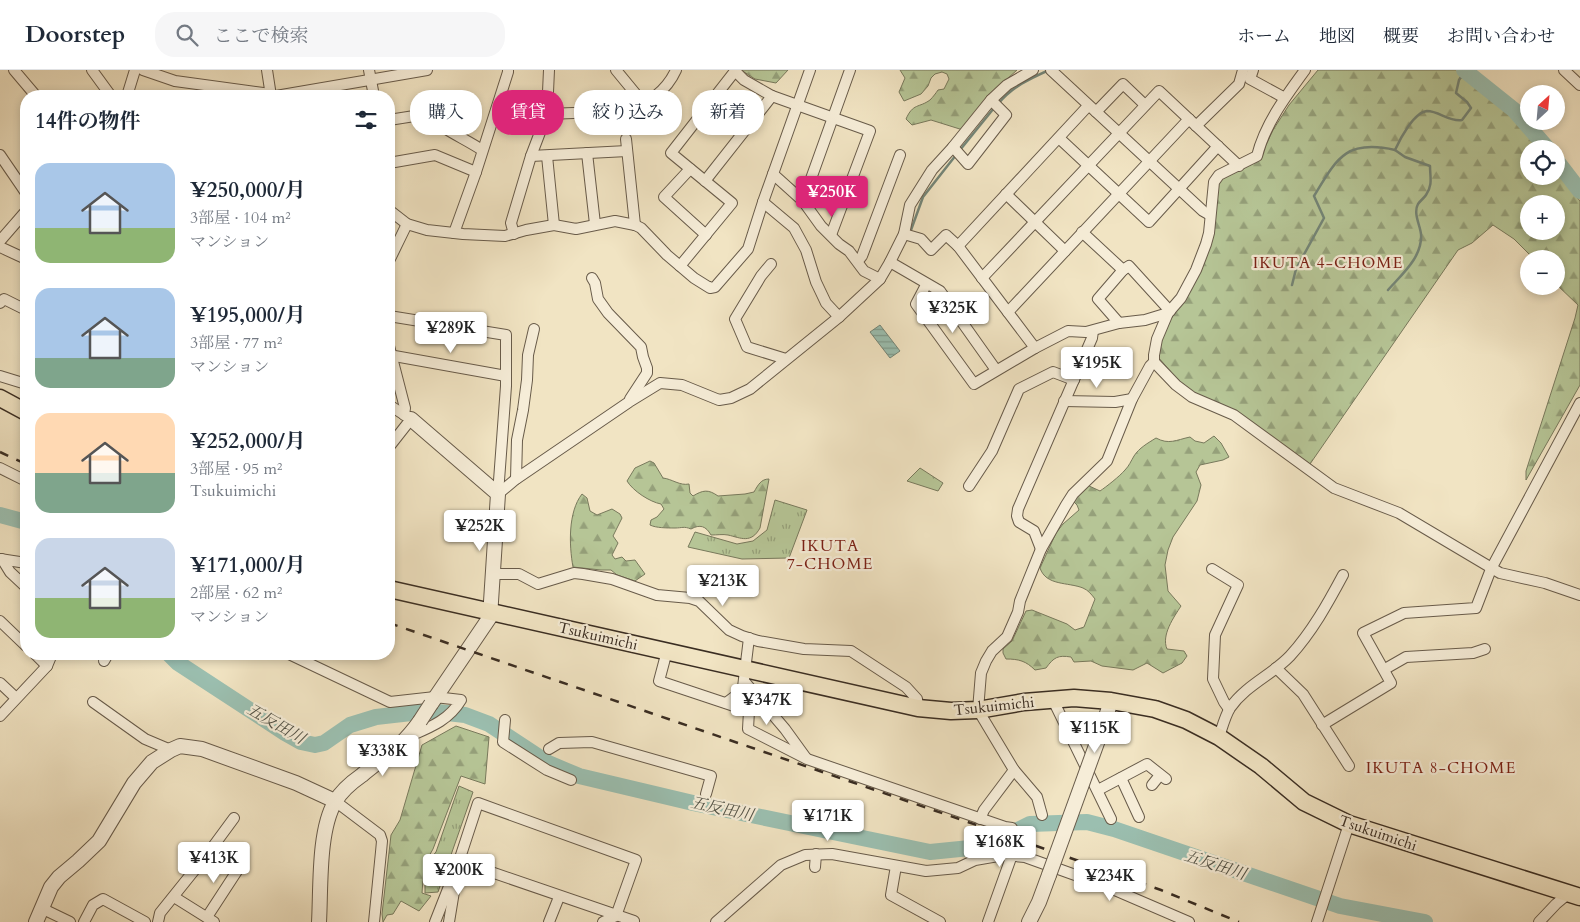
<!DOCTYPE html>
<html lang="ja">
<meta charset="utf-8">
<style>
:root{--surface:#fff;--page:#f6f6f7;--text:#1f2937;--muted:#747a83;--line:#e0e1e3;--accent:#db2777}
body{margin:0;font-family:Cardo,"Noto Serif JP",serif;background:var(--page);color:var(--text);height:100vh;display:flex;flex-direction:column;font-size:19px;white-space:nowrap}
*{box-sizing:border-box;margin:0}
p{font-size:16px;color:var(--muted)}
.icon{flex:none;width:28px;height:28px;fill:none;stroke:currentColor;stroke-width:2;stroke-linecap:round;stroke-linejoin:round}
.map{position:relative;flex:1;overflow:hidden}
.drawer{position:absolute;left:20px;top:20px;width:375px;height:570px;display:flex;flex-direction:column;background:var(--surface);border-radius:20px;box-shadow:0 2px 8px #0003}
.drawer>*{flex:none}
.hud{position:absolute;left:410px;top:20px;width:475px;height:45px;display:flex;gap:10px}
.needle{width:32px;rotate:26deg}
.controls{position:absolute;left:1520px;top:15px;display:grid;gap:10px}
.controls a{display:grid;place-items:center;width:45px;height:45px;border-radius:50%;background:var(--surface);box-shadow:0 2px 8px #0003;font-size:25px}
.price{position:absolute;translate:-50% -42px;padding:0 11px;border-radius:5px;background:#fff;color:#222;font-size:16px;line-height:32px;filter:drop-shadow(0 1px 2px #0008)}
.price::after{content:'';position:absolute;left:50%;top:30px;width:15px;height:11px;margin-left:-8px;background:inherit;clip-path:polygon(0 0,100% 0,50% 100%)}
.price.selected{background:var(--accent);color:#fff}
ul{padding:0;list-style:none}
li{display:flex;align-items:center;gap:15px;height:125px;padding:0 15px}
li span{display:grid;place-items:center;flex:none;width:140px;height:100px;border-radius:15px;color:#555}
li>.icon{margin-inline-start:auto}
span .icon{width:60px;height:60px;fill:#fffc;stroke-width:1}
li b{font-size:21px}
h2{display:flex;justify-content:space-between;align-items:center;height:60px;padding:0 15px;font-size:21px}
.pill{padding:0 18px;border-radius:20px;background:var(--surface);box-shadow:0 2px 8px #0003;font-size:18px;line-height:45px}
.pill.selected{background:var(--accent);color:#fff}
header{display:flex;align-items:center;gap:30px;box-sizing:border-box;height:70px;padding:0 25px;background:var(--surface);border-bottom:1px solid var(--line)}
header strong{font-size:24px}
nav{display:flex;gap:28px;margin-inline-start:auto;font-size:18px}
.search{width:350px;height:45px;background:var(--page);display:flex;align-items:center;gap:12px;box-sizing:border-box;padding:0 18px;border-radius:20px;color:var(--muted);font-size:19px}
.map>svg:first-child{display:block}
</style>
<header>
<strong>Doorstep</strong>
<div class="search"><svg class="icon" aria-label="search" viewBox="0 0 24 24"><circle cx="10" cy="10" r="6"/><path d="M15 15l6 6"/></svg>ここで検索</div>
<nav><a>ホーム</a><a>地図</a><a>概要</a><a>お問い合わせ</a></nav>
</header>
<div class="map">
<svg width="1580" height="852" viewBox="0 0 1580 852">
<defs>
<pattern id="forest-firs" width="22" height="20" patternUnits="userSpaceOnUse" patternTransform="scale(1.25)"><rect width="22" height="20" fill="#b6c596"/><path d="M5 1l3.5 6h-7zM16 11l3.5 6h-7z" fill="#95a07a"/></pattern>
<pattern id="park-tufts" width="24" height="20" patternUnits="userSpaceOnUse" patternTransform="scale(1.25)"><rect width="24" height="20" fill="#b6c596"/><path d="M3 7l-1-3M5 7V3M7 7l1-3M15 17l-1-3M17 17v-4M19 17l1-3" fill="none" stroke="#95a07a"/></pattern>
<pattern id="water-rules" width="6" height="5" patternUnits="userSpaceOnUse" patternTransform="scale(1.25)"><rect width="6" height="5" fill="#9bbfb0"/><path d="M0 2.5h6" fill="none" stroke="#7f9c8f"/></pattern>
</defs>
<rect width="100%" height="100%" fill="#f1e4c3"/>
<filter id="stains"><feTurbulence type="fractalNoise" baseFrequency=".004" numOctaves="4"/><feColorMatrix values="0 0 0 0 .2 0 0 0 0 .09 0 0 0 0 .02 0 0 0 .5 -.17"/></filter>
<radialGradient id="worn" r=".72"><stop offset=".6" stop-color="#630" stop-opacity="0"/><stop offset="1" stop-color="#630" stop-opacity=".3"/></radialGradient>
<!-- forest -->
<g fill="url(#forest-firs)" stroke="#78795c" fill-rule="evenodd">
<path d="M741 0H788L776 13 755 9Z"/>
<path d="M900 0H1017L997 18 963 60 931 50 912 55 906 49C913 33 919 38 930 30 933 27 936 23 938 20L944 19 949 9 947 4 942 2 935 4 931 8 928 16 921 24 904 31 899 22 905 8Z"/>
<path d="M1318 0H1459L1487 21 1510 42 1540 79H1529V106H1556V100L1580 131V315L1526 410V401L1575 248 1578 235 1556 214V189H1534L1514 169 1493 155 1472 173 1458 180 1310 394 1238 342 1195 323 1178 310 1158 287 1160 272 1167 255 1177 240 1214 148 1219 109 1259 90 1273 60 1289 35ZM1529 134H1556V161H1529Z"/>
<path d="M1214 366 1221 373 1229 387 1223 390 1200 395 1196 402 1201 415 1197 431 1173 467 1168 480 1165 495 1168 521 1181 536C1174 547 1161 565 1167 579L1184 581 1187 586 1182 593 1163 603 1147 593 1133 600 1102 596 1091 591 1074 592 1071 587C1058 585 1054 587 1046 598L1035 600C1026 591 1019 589 1006 589L1003 583V579L1012 571 1026 541 1032 540 1067 554 1075 560 1084 557 1095 529C1092 525 1088 520 1083 518 1068 512 1046 516 1040 498L1056 463 1063 454 1079 440 1077 435 1073 431 1087 415 1100 421C1106 417 1120 406 1125 400 1129 396 1131 391 1134 386 1139 378 1148 373 1156 368 1169 375 1176 370 1190 367L1195 371 1204 373Z"/>
<path d="M650 391 654 393 663 408C672 409 680 416 689 414L690 423 693 426C703 420 708 419 718 426L745 424 754 422C758 415 761 409 769 409L760 458C751 474 741 468 728 465 723 464 717 465 711 465 706 456 700 454 691 459 684 456 682 458 675 458 667 458 656 458 650 455L651 450 657 447 664 439 661 434C650 432 633 421 627 411L635 398Z"/>
<path d="M582 424 587 428 590 441 597 445 612 439 620 444 622 448 613 466 618 473 612 485 615 489 622 487 626 491 635 490 645 504 635 511 617 505 611 500H601L573 497C569 475 568 442 582 424Z"/>
<path d="M456 656 489 667 485 714 461 706 433 779 424 795 422 823 431 826 419 841 401 831 393 844 387 845 383 852 382 844 391 765 400 750 422 675Z"/>
</g>
<!-- park -->
<g fill="url(#park-tufts)" stroke="#78795c">
<path d="M920 398 943 413 938 421 907 411Z"/>
<path d="M775 430 807 440 789 488 742 489 688 477 695 462 737 474 753 471 767 460Z"/>
<path d="M459 716 473 722 438 822 425 823V795L436 782Z"/>
</g>
<!-- water -->
<path fill="url(#water-rules)" stroke="#748577" d="M880 255 900 281 890 288 870 262Z"/>
<g fill="none" stroke-linecap="round" stroke-linejoin="round">
<!-- stream -->
<g stroke="#748577" stroke-width="2.5">
<path d="M998 34C1012 17 1029 9 1049 0"/>
<path d="M960 80 994 38"/>
<path d="M911 160 923 127 956 85"/>
<path d="M1292 215 1296 199 1324 148 1314 126C1337 88 1346 69 1395 80"/>
<path d="M1388 220C1401 205 1423 187 1421 164 1420 155 1413 143 1418 134 1420 131 1424 128 1426 125 1433 115 1430 107 1430 96L1405 87 1395 80C1400 69 1414 42 1427 41 1439 41 1449 52 1462 50L1471 38 1467 32 1456 23 1459 10 1465 1"/>
</g>
<!-- river -->
<g stroke="#9bbfb0" stroke-width="16">
<path d="M1464 0 1514 40 1548 79"/>
<path d="M1556 90 1580 121"/>
<path d="M0 445 26 452"/>
<path d="M169 584 178 593 285 663 301 672 315 675 324 673 350 655 376 647 429 641 465 645 489 654 548 693 579 706 693 733 930 782 970 778 989 774 1030 754 1087 752 1114 759 1340 836 1425 852"/>
</g>
<!-- minor casing -->
<g stroke="#685b4a" stroke-width="12">
<g id="minor">
<path d="M14 0 36 26"/>
<path d="M92 0 111 26"/>
<path d="M143 0 175 11 271 24"/>
<path d="M267 0 271 26"/>
<path d="M369 0 374 26"/>
<path d="M616 0 644 34"/>
<path d="M1051 0 1203 141 1210 145"/>
<path d="M1253 0 1250 9 1283 27"/>
<path d="M1305 0C1286 26 1265 54 1257 86L1219 105 1214 112 1209 163 1206 174 1196 200 1181 228 1168 243 1157 269 1154 285V292L1176 315 1192 327 1234 345 1334 418 1399 443 1500 503 1545 513 1580 525"/>
<path d="M1564 0 1580 15"/>
<path d="M127 26 135 0"/>
<path d="M276 26 427 0"/>
<path d="M1096 42 1123 14 1145 35"/>
<path d="M547 44 626 41C648 35 667 20 676 0"/>
<path d="M389 50 427 44C441 59 464 68 482 80"/>
<path d="M1196 56 1239 14 1243 0"/>
<path d="M1059 68 1149 152 1218 76"/>
<path d="M626 69 635 155"/>
<path d="M953 77 968 94 1006 45 991 30"/>
<path d="M587 83 595 154"/>
<path d="M0 85 26 123"/>
<path d="M531 86 627 81"/>
<path d="M547 86 554 155"/>
<path d="M389 93 435 85 476 102"/>
<path d="M690 99 664 127 706 165"/>
<path d="M773 104 803 131 821 156 839 174 849 181 864 201 880 209"/>
<path d="M705 111 772 26 870 61 831 165"/>
<path d="M1006 124 1065 181"/>
<path d="M803 131 850 0"/>
<path d="M763 132 794 158 806 180 816 212 826 233 839 247"/>
<path d="M389 140 407 154 427 160 463 164 505 166 526 160 554 155 576 159 615 151 635 155 641 158 667 185 694 208 710 218 715 217 748 179 763 132 810 0"/>
<path d="M1082 162 1123 200 1098 229 1119 253"/>
<path d="M454 163 476 102 508 2V0"/>
<path d="M514 164 511 153 531 86 547 44 549 0"/>
<path d="M904 164 921 169 931 180 946 165 958 176 1035 278"/>
<path d="M0 171 26 141"/>
<path d="M958 176 1088 36"/>
<path d="M0 177 26 189"/>
<path d="M389 191 407 154"/>
<path d="M858 191 862 186 900 85"/>
<path d="M890 192 940 221 996 300"/>
<path d="M771 194 761 206 735 249 747 277 786 289"/>
<path d="M680 196 732 133 671 83 735 1 744 10 772 26"/>
<path d="M1123 200 1129 196 1170 241"/>
<path d="M592 208 595 213 598 229 608 243 641 277 643 287 647 298V303L630 329"/>
<path d="M982 208 1159 21 1239 96"/>
<path d="M926 215 916 234 974 314 1035 278 1068 261 1086 262 1119 253 1145 250 1168 243"/>
<path d="M0 233 4 229 26 240"/>
<path d="M1008 242 1189 49"/>
<path d="M389 246 506 265V316L498 424"/>
<path d="M389 276 405 338 404 345"/>
<path d="M389 285 506 306"/>
<path d="M0 306 26 314"/>
<path d="M1064 331 1115 332 1132 329"/>
<path d="M389 335 411 349 389 377"/>
<path d="M0 398 26 411"/>
<path d="M516 409 517 370 523 340 527 310 528 285 534 259"/>
<path d="M969 416 992 381 1019 319 1053 302 1074 310"/>
<path d="M498 424 516 409 629 332 660 313 682 315 719 330 731 328 750 319 839 247 880 209 890 192 904 164 910 135 932 100 953 77 991 30 1007 15 1033 0"/>
<path d="M1041 479 1034 461 1019 452 1017 446 1018 439 1092 268 1093 261"/>
<path d="M0 489 26 493"/>
<path d="M2 489 10 502 26 517"/>
<path d="M1212 499 1238 515 1215 565 1213 609 1224 632 1229 639"/>
<path d="M493 504H519L538 514 574 503 583 504 612 509 657 525 690 528 699 531 729 560 742 566 758 571 804 579 851 581 906 617 917 629 918 638"/>
<path d="M0 551 26 576"/>
<path d="M667 581 659 611 749 641 748 659 807 689 1005 757 1012 758"/>
<path d="M35 584 47 596"/>
<path d="M289 584 390 632 435 627 461 630C449 650 431 657 410 666"/>
<path d="M104 591 108 584"/>
<path d="M1276 598 1303 624 1349 696"/>
<path d="M1385 599 1406 587 1473 583 1485 579"/>
<path d="M744 611 785 659 806 688"/>
<path d="M0 613 16 628"/>
<path d="M1053 630 1111 749"/>
<path d="M93 632 145 669 171 680"/>
<path d="M726 633 742 621 743 617 749 568"/>
<path d="M0 646 47 596 52 584"/>
<path d="M505 650 503 672 547 700 571 710"/>
<path d="M1322 655 1391 613 1363 563 1404 543 1476 538 1491 499 1580 333"/>
<path d="M1219 667C1222 658 1225 646 1230 638 1246 615 1272 605 1290 586 1312 562 1328 533 1343 505"/>
<path d="M549 679 559 673 592 672 711 706 706 724"/>
<path d="M1014 700 1037 727 1042 745"/>
<path d="M1121 708 1139 747"/>
<path d="M1152 715 1160 705"/>
<path d="M1098 720 1147 694 1166 709"/>
<path d="M335 731 380 765 382 771 381 782 374 852"/>
<path d="M980 749 984 740 1014 700 978 640 981 603 986 591 992 581 1007 567 1018 542 1020 531 1041 479 1066 435 1073 424 1107 391 1132 329 1150 296 1154 292"/>
<path d="M896 796 891 825 940 852"/>
<path d="M815 797 816 784"/>
<path d="M174 827 214 852"/>
<path d="M41 838 70 852"/>
<path d="M207 847 237 801 209 782"/>
<path d="M84 852 93 835 103 829 145 852"/>
<path d="M158 852 160 843 209 782 234 748"/>
<path d="M435 852 459 791 634 851"/>
<path d="M449 852 459 791 478 733 636 790 616 846 603 852"/>
<path d="M549 852 559 827"/>
<path d="M716 852 781 795 805 785 832 784 926 801 958 798 975 790 1004 785 1025 787 1103 815 1189 852"/>
<path d="M988 852 1012 785"/>
<path d="M1317 852 1349 754"/>
<path d="M1539 852 1556 834 1568 824"/>
</g>
</g>
<!-- tertiary casing -->
<g stroke="#685b4a" stroke-width="16">
<g id="tertiary">
<path d="M411 349 498 424 490 547 431 634"/>
<path d="M1102 659 1111 631"/>
<path d="M36 852 51 817 59 807 78 791 99 771 134 713 152 692 171 680 180 676 202 679 296 713 335 731"/>
<path d="M319 852C321 818 318 761 335 732 341 721 352 712 362 705 386 685 401 678 420 651"/>
<path d="M1029 852 1039 832 1049 805"/>
</g>
</g>
<!-- primary casing -->
<g stroke="#3a2d22" stroke-width="19">
<g id="primary">
<path d="M0 328 26 342"/>
<path d="M389 519 918 638 951 641 978 640 1024 632 1074 628 1111 631 1155 639 1186 650 1219 667 1261 696 1304 732 1349 754 1580 827"/>
</g>
</g>
<!-- minor -->
<use href="#minor" stroke="#f6edd8" stroke-width="10"/>
<!-- tertiary -->
<use href="#tertiary" stroke="#f6edd8" stroke-width="14"/>
<!-- primary -->
<use href="#primary" stroke="#f1e4c3" stroke-width="16"/>
<!-- rail -->
<g stroke="#3a2d22" stroke-width="2.5" stroke-dasharray="9 9" stroke-linecap="butt">
<path d="M0 382 26 394"/>
<path d="M389 553 997 762 1161 820 1239 852"/>
</g>
<!-- tertiary-bridge casing -->
<g stroke="#685b4a" stroke-width="16" stroke-linecap="butt">
<g id="tertiary-bridge">
<path d="M420 651 431 634"/>
<path d="M1049 805 1102 659"/>
</g>
</g>
<!-- tertiary-bridge -->
<use href="#tertiary-bridge" stroke="#f6edd8" stroke-width="14"/>
</g>
<g text-anchor="middle" dominant-baseline="central" stroke-width="4.5" stroke-linejoin="round" paint-order="stroke">
<!-- street labels -->
<g font-size="15" fill="#3a2d22" stroke="#f6edd8">
<text transform="translate(598 566) rotate(13)">Tsukuimichi</text>
<text transform="translate(994 636) rotate(-6)">Tsukuimichi</text>
<text transform="translate(1378 763) rotate(19)">Tsukuimichi</text>
</g>
<!-- neighbourhood labels -->
<g font-size="16" letter-spacing="1" fill="#7a1f14" stroke="#f6edd8">
<text x="1328" y="193">IKUTA 4-CHOME</text>
<text x="830" y="476">IKUTA<tspan x="830" dy="18">7-CHOME</tspan></text>
<text x="1441" y="698">IKUTA 8-CHOME</text>
</g>
<!-- water labels -->
<g font-size="16" font-style="italic" fill="#525246" stroke="#f6edd8">
<text transform="translate(276 654) rotate(30)">五反田川</text>
<text transform="translate(722 739) rotate(12)">五反田川</text>
<text transform="translate(1215 795) rotate(18)">五反田川</text>
</g>
</g>
<rect width="100%" height="100%" filter="url(#stains)"/>
<rect width="100%" height="100%" fill="url(#worn)"/>
</svg>
<div class="controls">
<a><svg class="needle" viewBox="-14 -14 28 28"><path d="M0-13l5 13h-10z" fill="#e53935"/><path d="M0 13l5-13h-10z" fill="#747a83"/></svg></a>
<a><svg class="icon" aria-label="locate" viewBox="0 0 24 24"><circle cx="12" cy="12" r="6"/><path d="M12 2v4M12 18v4M2 12h4M18 12h4"/></svg></a>
<a>+</a>
<a>−</a>
</div>
<b class="price selected" style="left:832px;top:148px">¥250K</b>
<b class="price" style="left:953px;top:264px">¥325K</b>
<b class="price" style="left:451px;top:284px">¥289K</b>
<b class="price" style="left:1097px;top:319px">¥195K</b>
<b class="price" style="left:480px;top:482px">¥252K</b>
<b class="price" style="left:723px;top:537px">¥213K</b>
<b class="price" style="left:767px;top:656px">¥347K</b>
<b class="price" style="left:1095px;top:684px">¥115K</b>
<b class="price" style="left:383px;top:707px">¥338K</b>
<b class="price" style="left:828px;top:772px">¥171K</b>
<b class="price" style="left:1000px;top:798px">¥168K</b>
<b class="price" style="left:214px;top:814px">¥413K</b>
<b class="price" style="left:459px;top:826px">¥200K</b>
<b class="price" style="left:1110px;top:832px">¥234K</b>
<div class="hud">
<a class="pill">購入</a>
<a class="pill selected">賃貸</a>
<a class="pill">絞り込み</a>
<a class="pill">新着</a>
</div>
<section class="drawer">
<h2>14件の物件<svg class="icon" aria-label="filters" viewBox="0 0 24 24"><path d="M4 7h16M4 17h16"/><circle cx="9" cy="7" r="2"/><circle cx="15" cy="17" r="2"/></svg></h2>
<ul>
<li><span style="background:linear-gradient(#a9c7e8 65%,#8fb573 0)"><svg class="icon" aria-label="home" viewBox="0 0 24 24"><path d="M3 11l9-7 9 7M6 9v11h12V9"/></svg></span><div><b>¥250,000/月</b><p>3部屋 · 104 m²</p><p>マンション</p></div></li>
<li><span style="background:linear-gradient(#a9c7e8 70%,#7fa58c 0)"><svg class="icon" aria-label="home" viewBox="0 0 24 24"><path d="M3 11l9-7 9 7M6 9v11h12V9"/></svg></span><div><b>¥195,000/月</b><p>3部屋 · 77 m²</p><p>マンション</p></div></li>
<li><span style="background:linear-gradient(#ffd9b3 60%,#7fa58c 0)"><svg class="icon" aria-label="home" viewBox="0 0 24 24"><path d="M3 11l9-7 9 7M6 9v11h12V9"/></svg></span><div><b>¥252,000/月</b><p>3部屋 · 95 m²</p><p>Tsukuimichi</p></div></li>
<li><span style="background:linear-gradient(#c9d6e8 60%,#8fb573 0)"><svg class="icon" aria-label="home" viewBox="0 0 24 24"><path d="M3 11l9-7 9 7M6 9v11h12V9"/></svg></span><div><b>¥171,000/月</b><p>2部屋 · 62 m²</p><p>マンション</p></div></li>
</ul>
</section>
</div>
